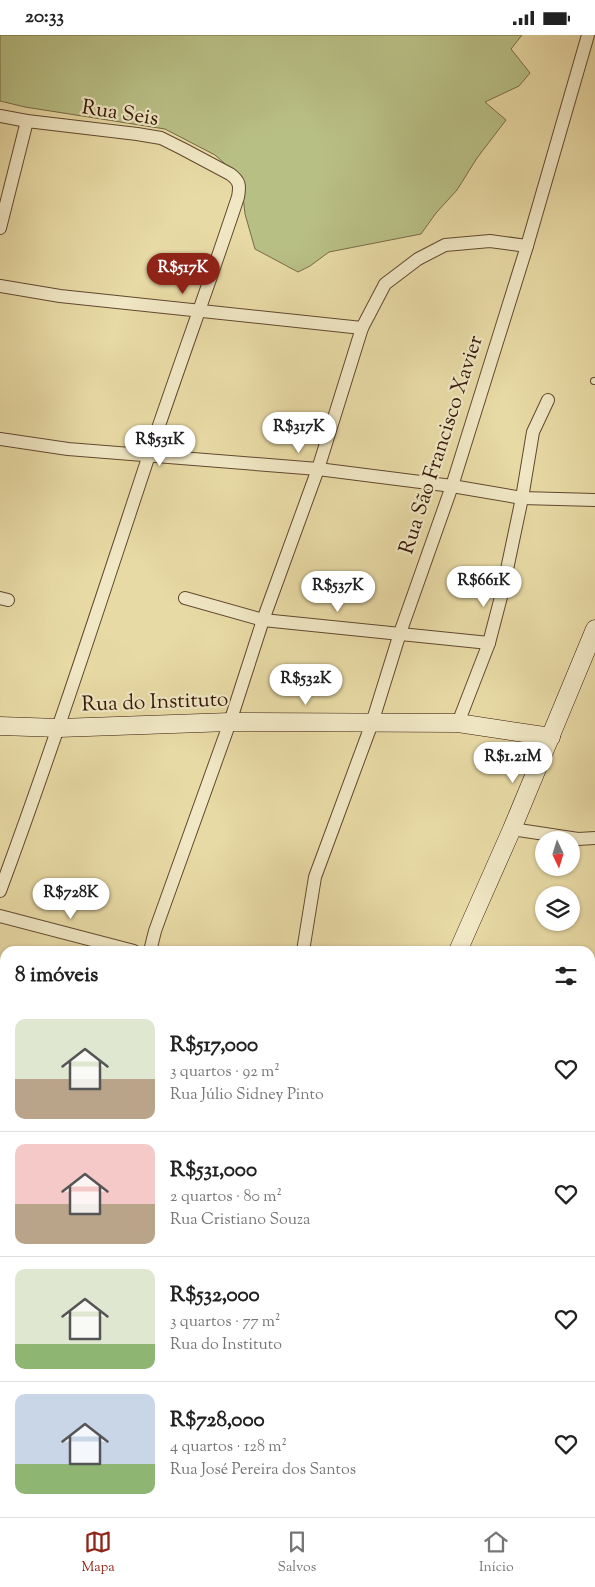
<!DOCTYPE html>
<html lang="pt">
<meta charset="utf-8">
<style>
:root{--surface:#fff;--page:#f2f2f2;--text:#222;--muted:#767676;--line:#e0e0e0;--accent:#8f2418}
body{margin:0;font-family:"Sorts Mill Goudy",serif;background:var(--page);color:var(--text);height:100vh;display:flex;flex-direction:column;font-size:19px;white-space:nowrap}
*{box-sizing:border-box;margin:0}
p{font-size:16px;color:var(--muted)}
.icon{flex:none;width:28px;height:28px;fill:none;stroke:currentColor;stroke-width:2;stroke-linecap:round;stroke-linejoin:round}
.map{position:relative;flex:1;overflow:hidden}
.details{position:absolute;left:0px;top:911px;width:595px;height:571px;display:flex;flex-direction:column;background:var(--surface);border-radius:15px 15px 0 0;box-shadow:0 1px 4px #0004}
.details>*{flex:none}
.needle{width:32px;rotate:176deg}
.tools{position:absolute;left:535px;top:796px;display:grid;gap:10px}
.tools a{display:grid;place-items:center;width:45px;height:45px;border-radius:50%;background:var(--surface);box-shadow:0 1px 4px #0004;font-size:25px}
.price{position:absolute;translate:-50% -42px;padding:0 11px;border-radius:18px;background:#fff;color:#222;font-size:16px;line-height:32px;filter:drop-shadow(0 1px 2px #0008)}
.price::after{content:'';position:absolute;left:50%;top:30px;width:15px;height:11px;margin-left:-8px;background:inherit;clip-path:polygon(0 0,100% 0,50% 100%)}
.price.selected{background:var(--accent);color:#fff}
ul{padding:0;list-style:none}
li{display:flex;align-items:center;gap:15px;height:125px;padding:0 15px}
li+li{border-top:1px solid var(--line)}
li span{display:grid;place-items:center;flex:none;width:140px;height:100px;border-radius:10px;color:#555}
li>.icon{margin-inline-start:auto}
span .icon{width:60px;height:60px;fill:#fffc;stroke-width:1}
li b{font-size:21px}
h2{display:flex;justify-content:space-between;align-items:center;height:60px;padding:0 15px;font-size:21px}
.status{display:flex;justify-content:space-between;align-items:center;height:35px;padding:0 25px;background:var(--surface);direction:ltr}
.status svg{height:14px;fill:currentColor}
.tab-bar{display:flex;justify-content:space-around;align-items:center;height:70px;border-top:1px solid var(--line);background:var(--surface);font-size:14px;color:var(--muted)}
.tab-bar a{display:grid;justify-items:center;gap:2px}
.tab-bar .selected{color:var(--accent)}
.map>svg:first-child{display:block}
</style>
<div class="status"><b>20:33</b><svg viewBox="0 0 49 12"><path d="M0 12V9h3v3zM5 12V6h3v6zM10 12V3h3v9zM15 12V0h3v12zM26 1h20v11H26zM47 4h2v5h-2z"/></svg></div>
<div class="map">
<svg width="595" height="1482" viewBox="0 0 595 1482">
<rect width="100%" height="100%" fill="#e8daa5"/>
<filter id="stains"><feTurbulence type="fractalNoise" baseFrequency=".004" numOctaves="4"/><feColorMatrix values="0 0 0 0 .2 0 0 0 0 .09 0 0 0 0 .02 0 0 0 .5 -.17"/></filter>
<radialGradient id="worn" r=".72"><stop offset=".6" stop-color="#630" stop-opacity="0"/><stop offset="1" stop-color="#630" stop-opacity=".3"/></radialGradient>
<!-- green -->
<path fill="#b8bf85" stroke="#776b46" d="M0 0H522L511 14 530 38 519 51 485 67 506 85 477 123 457 155 436 178 421 199 329 217 310 231 298 237 255 214 245 179 241 143 215 120 165 94 25 72 0 66Z"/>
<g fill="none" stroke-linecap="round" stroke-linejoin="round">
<!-- stream -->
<path stroke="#707969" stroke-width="4" d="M0 1474 3 1482"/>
<!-- service casing -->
<g stroke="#62482f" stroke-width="8">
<path id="service" d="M594 346H595"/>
</g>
<!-- minor casing -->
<g stroke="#62482f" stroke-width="14">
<g id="minor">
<path d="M0 81 27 86 137 99 161 103 183 114 230 139C240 146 240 151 238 162 209 250 177 336 148 423 100 568 53 713 0 856"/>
<path d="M0 193 27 86"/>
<path d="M0 251 60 261 362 293"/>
<path d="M0 404 68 414 318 434 452 451 522 463 595 465"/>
<path d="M0 563 8 565"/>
<path d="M185 563 263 585 489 608"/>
<path d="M458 688 489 608 502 558 522 463 533 397 548 365"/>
<path d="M512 794 578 804 595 803"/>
<path d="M0 881 134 916"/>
<path d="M150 916 155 896 230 687 263 585 318 434 362 293 385 249 418 224 445 210 490 206 527 211"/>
<path d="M303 916 315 842 372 688 400 598 452 451 527 211 588 0"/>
<path d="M590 954H595"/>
<path d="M590 966 595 974"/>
<path d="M0 999H5"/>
<path d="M0 1195 5 1196"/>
<path d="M0 1390H5"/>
<path d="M270 1482V1478"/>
<path d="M530 1482V1478"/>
</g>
</g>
<!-- secondary casing -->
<g stroke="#361708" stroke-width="19">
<g id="secondary">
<path d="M0 691 59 693 230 687 458 688 551 702"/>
<path d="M458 916 512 794 595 594"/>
<path d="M590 1448 595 1444"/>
<path d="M422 1478V1482"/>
<path d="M562 1482 565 1478"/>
</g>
</g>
<!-- service -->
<use href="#service" stroke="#f0e7c4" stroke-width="6"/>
<!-- minor -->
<use href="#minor" stroke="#f0e7c4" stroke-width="12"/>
<!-- secondary -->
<use href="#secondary" stroke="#f0e7c4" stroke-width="18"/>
</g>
<g text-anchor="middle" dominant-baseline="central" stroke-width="4.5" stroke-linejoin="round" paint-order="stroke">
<!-- street labels -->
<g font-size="21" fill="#361708" stroke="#f0e7c4">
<text transform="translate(120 79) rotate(9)">Rua Seis</text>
<text transform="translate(442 410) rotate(-72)">Rua São Francisco Xavier</text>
<text transform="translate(155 668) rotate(-2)">Rua do Instituto</text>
</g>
</g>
<rect width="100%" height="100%" filter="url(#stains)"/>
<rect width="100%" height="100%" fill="url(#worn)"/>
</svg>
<div class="tools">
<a><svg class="needle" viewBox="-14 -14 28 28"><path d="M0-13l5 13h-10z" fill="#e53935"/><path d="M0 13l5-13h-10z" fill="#767676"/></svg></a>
<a><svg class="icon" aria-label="layers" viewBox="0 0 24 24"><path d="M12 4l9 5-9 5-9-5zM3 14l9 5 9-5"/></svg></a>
</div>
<b class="price selected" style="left:183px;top:260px">R$517K</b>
<b class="price" style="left:299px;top:419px">R$317K</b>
<b class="price" style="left:160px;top:432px">R$531K</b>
<b class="price" style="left:484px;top:573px">R$661K</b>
<b class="price" style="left:338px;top:578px">R$537K</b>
<b class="price" style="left:306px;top:671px">R$532K</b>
<b class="price" style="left:513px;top:749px">R$1.21M</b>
<b class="price" style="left:71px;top:885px">R$728K</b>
<section class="details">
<h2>8 imóveis<svg class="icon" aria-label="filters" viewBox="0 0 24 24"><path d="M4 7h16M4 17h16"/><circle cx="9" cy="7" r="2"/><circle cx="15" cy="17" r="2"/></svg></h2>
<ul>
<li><span style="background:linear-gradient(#dfe7d0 60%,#b9a48a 0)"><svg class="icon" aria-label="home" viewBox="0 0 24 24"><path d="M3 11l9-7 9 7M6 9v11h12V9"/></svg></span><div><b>R$517,000</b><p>3 quartos · 92 m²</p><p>Rua Júlio Sidney Pinto</p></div><svg class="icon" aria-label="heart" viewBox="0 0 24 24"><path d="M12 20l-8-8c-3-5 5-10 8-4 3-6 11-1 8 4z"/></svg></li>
<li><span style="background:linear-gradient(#f6c9c9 60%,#b9a48a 0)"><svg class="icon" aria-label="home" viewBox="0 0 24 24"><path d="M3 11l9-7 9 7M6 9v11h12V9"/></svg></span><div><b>R$531,000</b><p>2 quartos · 80 m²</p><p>Rua Cristiano Souza</p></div><svg class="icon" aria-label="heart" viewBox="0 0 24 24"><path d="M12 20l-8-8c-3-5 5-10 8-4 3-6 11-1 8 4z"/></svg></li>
<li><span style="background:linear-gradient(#dfe7d0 75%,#8fb573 0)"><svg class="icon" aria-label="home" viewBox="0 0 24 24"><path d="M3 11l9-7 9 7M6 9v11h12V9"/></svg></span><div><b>R$532,000</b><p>3 quartos · 77 m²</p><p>Rua do Instituto</p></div><svg class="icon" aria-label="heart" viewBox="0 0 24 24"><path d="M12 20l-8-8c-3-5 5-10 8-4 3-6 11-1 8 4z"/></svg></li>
<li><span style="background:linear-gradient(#c9d6e8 70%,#8fb573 0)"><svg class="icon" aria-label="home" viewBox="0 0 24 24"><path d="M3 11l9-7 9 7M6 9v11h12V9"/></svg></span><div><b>R$728,000</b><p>4 quartos · 128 m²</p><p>Rua José Pereira dos Santos</p></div><svg class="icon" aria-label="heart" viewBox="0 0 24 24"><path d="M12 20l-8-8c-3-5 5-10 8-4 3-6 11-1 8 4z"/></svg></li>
</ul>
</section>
</div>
<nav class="tab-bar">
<a class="selected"><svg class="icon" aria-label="map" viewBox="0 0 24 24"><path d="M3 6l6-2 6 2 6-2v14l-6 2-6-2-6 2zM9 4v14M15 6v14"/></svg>Mapa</a>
<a><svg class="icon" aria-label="saved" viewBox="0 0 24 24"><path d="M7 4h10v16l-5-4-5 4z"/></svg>Salvos</a>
<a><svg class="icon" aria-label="home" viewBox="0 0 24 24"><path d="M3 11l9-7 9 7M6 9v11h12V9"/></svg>Início</a>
</nav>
